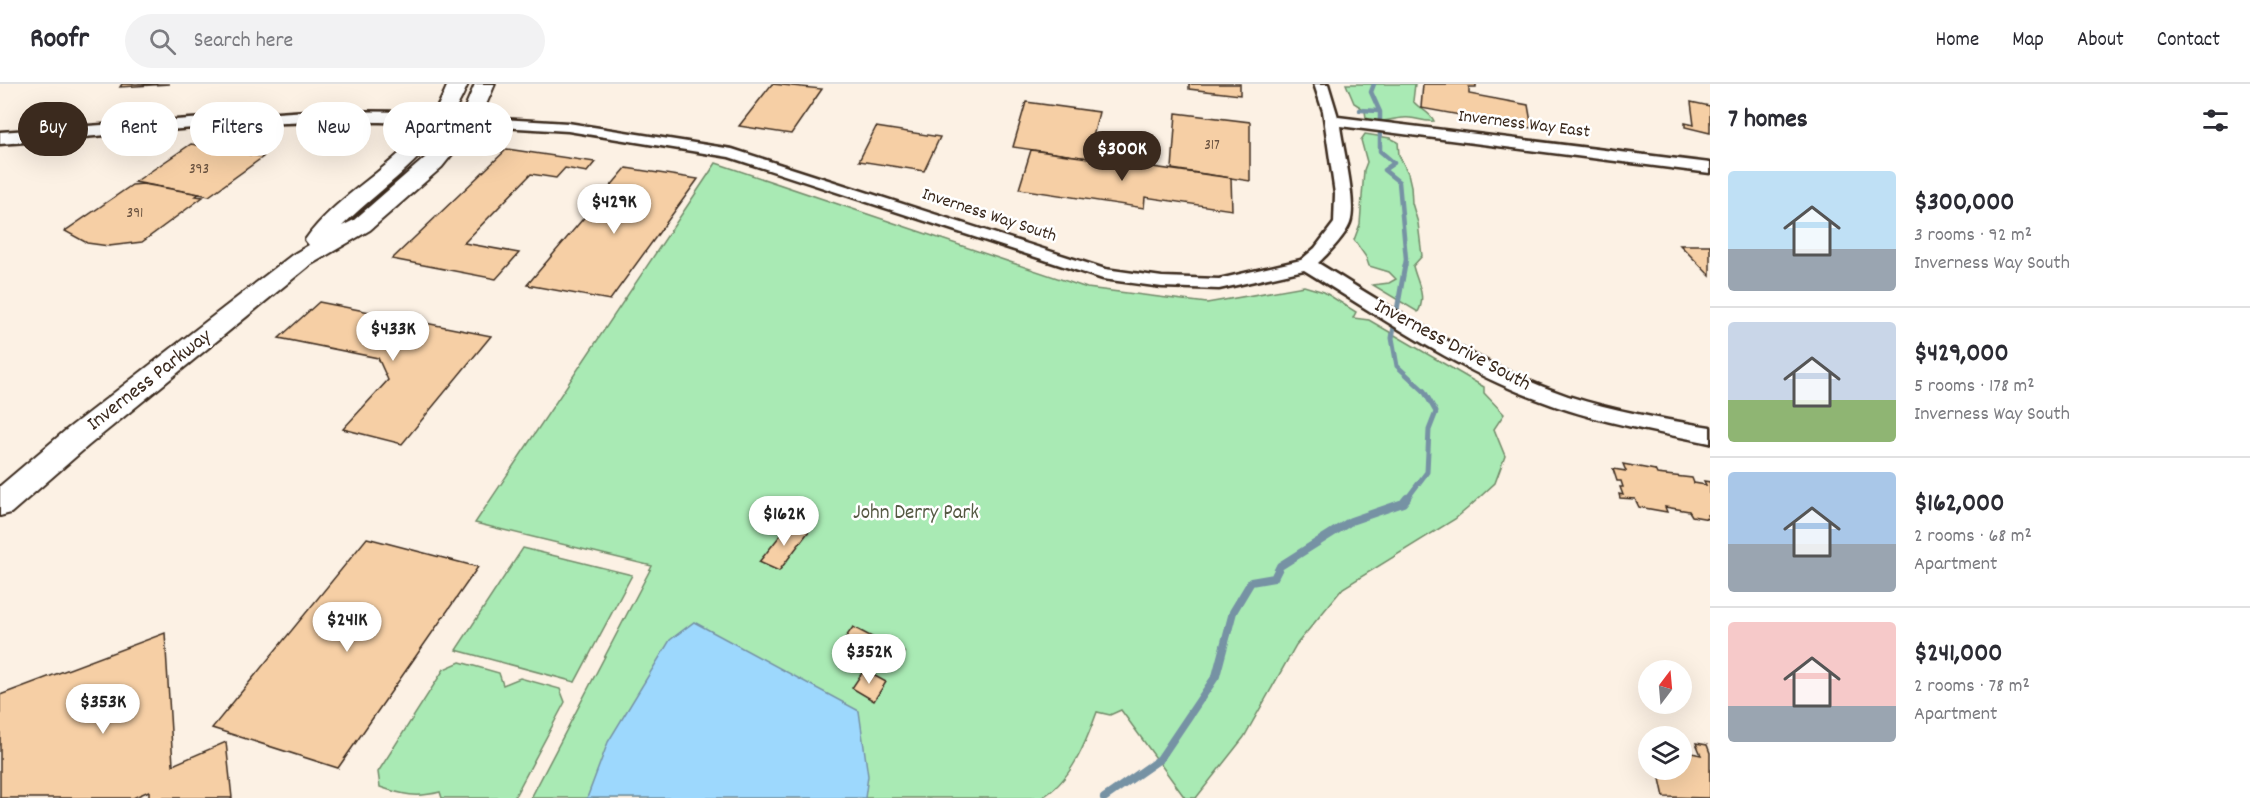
<!DOCTYPE html>
<meta charset="utf-8">
<style>
:root{--surface:#fff;--page:#f2f2f3;--text:#2b2b33;--muted:#7c7c81;--line:#e1e1e2;--accent:#3b2a1e}
body{margin:0;font-family:Dekko,sans-serif;background:var(--page);color:var(--text);height:100vh;display:flex;flex-direction:column;font-size:22px;white-space:nowrap}
*{box-sizing:border-box;margin:0}
p{font-size:20px;color:var(--muted)}
.icon{flex:none;width:33px;height:33px;fill:none;stroke:currentColor;stroke-width:2;stroke-linecap:round;stroke-linejoin:round}
.map{position:relative;flex:1;overflow:hidden}
.drawer{display:flex;flex-direction:column;background:var(--surface);width:540px}
.drawer>*{flex:none}
.top-card{position:absolute;left:18px;top:18px;width:570px;height:54px;display:flex;gap:12px}
.needle{width:39px;rotate:16deg}
.controls{position:absolute;left:1638px;top:576px;display:grid;gap:12px}
.controls a{display:grid;place-items:center;width:54px;height:54px;border-radius:50%;background:var(--surface);box-shadow:0 6px 24px #0002;font-size:30px}
.price{position:absolute;translate:-50% -51px;padding:0 14px;border-radius:21px;background:#fff;color:#222;font-size:20px;line-height:39px;filter:drop-shadow(0 2px 3px #0008)}
.price::after{content:'';position:absolute;left:50%;top:36px;width:18px;height:14px;margin-left:-9px;background:inherit;clip-path:polygon(0 0,100% 0,50% 100%)}
.price.active{background:var(--accent);color:#fff}
ul{padding:0;list-style:none}
li{display:flex;align-items:center;gap:18px;height:150px;padding:0 18px}
li+li{border-top:2px solid var(--line)}
li span{display:grid;place-items:center;flex:none;width:168px;height:120px;border-radius:6px;color:#555}
li>.icon{margin-inline-start:auto}
span .icon{width:72px;height:72px;fill:#fffc;stroke-width:1}
li b{font-size:26px}
h2{display:flex;justify-content:space-between;align-items:center;height:72px;padding:0 18px;font-size:26px}
.pill{padding:0 21px;border-radius:27px;background:var(--surface);box-shadow:0 6px 24px #0002;font-size:21px;line-height:54px}
.pill.active{background:var(--accent);color:#fff}
header{display:flex;align-items:center;gap:36px;box-sizing:border-box;height:84px;padding:0 30px;background:var(--surface);border-bottom:2px solid var(--line)}
header strong{font-size:28px}
nav{display:flex;gap:33px;margin-inline-start:auto;font-size:21px}
.search{width:420px;height:54px;background:var(--page);display:flex;align-items:center;gap:15px;box-sizing:border-box;padding:0 21px;border-radius:33px;color:var(--muted);font-size:22px}
main{display:flex;flex:1;min-height:0}
.map>svg:first-child{display:block}
</style>
<header>
<strong>Roofr</strong>
<div class="search"><svg class="icon" aria-label="search" viewBox="0 0 24 24"><circle cx="10" cy="10" r="6"/><path d="M15 15l6 6"/></svg>Search here</div>
<nav><a>Home</a><a>Map</a><a>About</a><a>Contact</a></nav>
</header>
<main>
<div class="map">
<svg width="1710" height="714" viewBox="0 0 1710 714">
<rect width="100%" height="100%" fill="#fcf1e4"/>
<filter id="ink" filterUnits="userSpaceOnUse"><feTurbulence type="fractalNoise" baseFrequency=".0167" numOctaves="2"/><feDisplacementMap in="SourceGraphic" scale="12" xChannelSelector="R" yChannelSelector="G"/><feConvolveMatrix kernelMatrix="1 2 1 2 8 2 1 2 1" color-interpolation-filters="sRGB"/></filter>
<g filter="url(#ink)">
<!-- green -->
<g fill="#a9eab4" stroke="#728a69" stroke-width="1.5">
<path d="M1346 0H1415L1413 17C1420 26 1429 27 1434 37 1425 38 1419 35 1410 34 1394 32 1382 42 1366 34L1365 27H1360L1362 24 1354 19Z"/>
<path d="M1365 50 1390 54 1398 58 1399 71 1408 89 1411 102 1412 119 1418 139 1422 172 1413 182C1417 199 1427 212 1418 228L1373 201 1389 199 1396 195 1389 188 1369 182 1366 173 1354 156 1360 140 1364 86 1367 78 1361 56Z"/>
<path d="M716 79 1087 204 1207 219 1304 202 1324 208 1356 228 1353 234 1369 236 1484 303V309L1504 330 1494 345 1505 372 1495 399 1468 424 1455 435 1343 504 1296 561 1244 653 1196 714H1185L1121 626 1110 631 1097 628C1086 658 1071 698 1041 714H531L652 482 475 439Z"/>
<path d="M523 464 632 491 575 598 456 566Z"/>
<path d="M460 578 499 589 503 601 520 594 560 605 565 618 514 714H442L440 708C417 714 403 711 380 703L378 688 444 585Z"/>
</g>
<!-- water -->
<path fill="#9dd8fd" stroke="#7692a4" stroke-width="1.5" d="M694 538 859 627 868 692 865 714H587L608 658 670 556Z"/>
<g fill="none" stroke-linecap="round" stroke-linejoin="round">
<!-- stream-far2 -->
<g stroke="#7692a4" stroke-width="4.5">
<path d="M1374 0 1371 8 1380 28V67L1394 79 1384 86 1399 98 1406 175 1405 182"/>
<path d="M1360 26 1379 27"/>
</g>
<!-- stream-far1 -->
<path stroke="#7692a4" stroke-width="5" d="M1405 181 1392 254 1397 282 1424 307 1436 328 1429 346 1427 388 1406 416"/>
<!-- stream -->
<path stroke="#7692a4" stroke-width="8" d="M1104 714 1160 675 1216 592 1233 528 1251 498 1274 494 1280 482 1351 437 1403 419 1407 414"/>
</g>
<!-- building -->
<g fill="#f6cfa5" stroke="#3b2a1e" stroke-width="1.5">
<path d="M122 0H170L120 3Z"/>
<path d="M772 0 822 5 791 50 739 42Z"/>
<path d="M1189 0H1240V11L1189 5Z"/>
<path d="M1423 0H1476V3H1469V10L1528 21 1532 44 1421 24Z"/>
<path d="M1026 18 1099 28 1088 74 1013 63Z"/>
<path d="M1691 18 1710 22V49L1685 43V39L1694 41Z"/>
<path d="M1176 29 1250 38V97L1172 85Z"/>
<path d="M876 43 940 53 924 87 859 77Z"/>
<path d="M191 60 263 73 209 112 135 98Z"/>
<path d="M507 65 595 78 587 88 565 84 556 94 531 90 464 159 519 169 496 195 392 175Z"/>
<path d="M1031 66 1231 94 1232 126 1145 113 1144 124 1019 105Z"/>
<path d="M626 84 698 95 610 216 527 201Z"/>
<path d="M143 100 199 110 196 112 203 113 142 158 109 162 87 159 65 147 132 101Z"/>
<path d="M1680 161H1710V192L1686 167Z"/>
<path d="M319 218 491 252 402 360 343 345 388 296 378 274 279 254Z"/>
<path d="M1623 380 1655 386 1657 390 1692 394 1694 399 1706 401 1704 397 1710 398V431H1707L1709 435 1692 432 1689 427 1665 423 1667 428 1639 423 1635 415 1620 414 1619 410 1623 411 1620 403H1623L1621 397H1617L1613 385 1626 387Z"/>
<path d="M791 438 809 447 779 487 759 478Z"/>
<path d="M367 454 478 483 338 684 212 644Z"/>
<path d="M853 543 874 554 863 572 841 560Z"/>
<path d="M165 549 173 681 226 658 232 714H149V707L133 714H0V611Z"/>
<path d="M883 557 905 569 893 586 871 575Z"/>
<path d="M864 586 886 598 874 617 852 604Z"/>
<path d="M1696 659 1707 661 1710 669V714L1664 713 1659 690 1655 686H1682V667L1701 671Z"/>
</g>
<g fill="none" stroke-linecap="round" stroke-linejoin="round">
<!-- minor casing -->
<g stroke="#3b2a1e" stroke-width="5">
<path id="minor" d="M1314 0H1328L1338 33 1710 79V89L1340 42C1343 65 1357 119 1350 139 1346 151 1327 171 1318 179 1398 228 1478 281 1568 312 1614 327 1662 335 1710 343V359C1651 347 1592 337 1536 315 1454 284 1379 232 1304 186L1219 205 1162 203 1103 195 729 73 568 47 469 41 462 37 469 33 568 39 732 65 1105 185 1162 193 1219 195 1301 176 1315 164 1334 139 1335 110 1323 27Z"/>
</g>
<!-- tertiary casing -->
<g stroke="#3b2a1e" stroke-width="5">
<path id="tertiary" d="M307 27 425 28 469 31 475 33 478 37 475 41 469 43C313 28 156 48 0 60V48Z"/>
</g>
<!-- secondary casing -->
<g stroke="#3b2a1e" stroke-width="4">
<path id="secondary" d="M448 0H468C440 67 392 94 342 142L354 136 426 73 460 35 475 0H495L479 37 462 58 442 83 370 146 310 181 88 362 11 429 0 432V402L66 346 292 171 309 161 305 156C337 110 393 85 426 41 436 28 442 14 448 0Z"/>
</g>
<!-- minor -->
<use href="#minor" fill="#fff" fill-rule="evenodd"/>
<!-- tertiary -->
<use href="#tertiary" fill="#fff" fill-rule="evenodd"/>
<!-- secondary -->
<use href="#secondary" fill="#fff" fill-rule="evenodd"/>
</g>
</g>
<g text-anchor="middle" dominant-baseline="central" stroke-width="5" stroke-linejoin="round" paint-order="stroke">
<!-- far-number labels -->
<g font-size="15" fill="#6a5340">
<text x="1212" y="62">317</text>
<text x="199" y="86">393</text>
<text x="135" y="130">391</text>
</g>
<!-- far-street labels -->
<g font-size="18" fill="#3b2a1e" stroke="#fff">
<text transform="translate(1524 41) rotate(7)">Inverness Way East</text>
<text transform="translate(989 132) rotate(18)">Inverness Way South</text>
</g>
<!-- street labels -->
<g font-size="21" fill="#3b2a1e" stroke="#fff">
<text transform="translate(1452 262) rotate(28)">Inverness Drive South</text>
<text transform="translate(150 297) rotate(-38)">Inverness Parkway</text>
</g>
<!-- park labels -->
<g font-size="21" fill="#565a44" stroke="#fff">
<text x="916" y="430">John Derry Park</text>
</g>
</g>
</svg>
<div class="controls">
<a><svg class="needle" viewBox="-14 -14 28 28"><path d="M0-13l5 13h-10z" fill="#e53935"/><path d="M0 13l5-13h-10z" fill="#7c7c81"/></svg></a>
<a><svg class="icon" aria-label="layers" viewBox="0 0 24 24"><path d="M12 4l9 5-9 5-9-5zM3 14l9 5 9-5"/></svg></a>
</div>
<b class="price active" style="left:1122px;top:98px">$300K</b>
<b class="price" style="left:614px;top:151px">$429K</b>
<b class="price" style="left:393px;top:278px">$433K</b>
<b class="price" style="left:784px;top:463px">$162K</b>
<b class="price" style="left:347px;top:569px">$241K</b>
<b class="price" style="left:869px;top:601px">$352K</b>
<b class="price" style="left:103px;top:651px">$353K</b>
<div class="top-card">
<a class="pill active">Buy</a>
<a class="pill">Rent</a>
<a class="pill">Filters</a>
<a class="pill">New</a>
<a class="pill">Apartment</a>
</div>
</div>
<section class="drawer">
<h2>7 homes<svg class="icon" aria-label="filters" viewBox="0 0 24 24"><path d="M4 7h16M4 17h16"/><circle cx="9" cy="7" r="2"/><circle cx="15" cy="17" r="2"/></svg></h2>
<ul>
<li><span style="background:linear-gradient(#bfe0f5 65%,#9aa5b1 0)"><svg class="icon" aria-label="home" viewBox="0 0 24 24"><path d="M3 11l9-7 9 7M6 9v11h12V9"/></svg></span><div><b>$300,000</b><p>3 rooms · 92 m²</p><p>Inverness Way South</p></div></li>
<li><span style="background:linear-gradient(#c9d6e8 65%,#8fb573 0)"><svg class="icon" aria-label="home" viewBox="0 0 24 24"><path d="M3 11l9-7 9 7M6 9v11h12V9"/></svg></span><div><b>$429,000</b><p>5 rooms · 178 m²</p><p>Inverness Way South</p></div></li>
<li><span style="background:linear-gradient(#a9c7e8 60%,#9aa5b1 0)"><svg class="icon" aria-label="home" viewBox="0 0 24 24"><path d="M3 11l9-7 9 7M6 9v11h12V9"/></svg></span><div><b>$162,000</b><p>2 rooms · 68 m²</p><p>Apartment</p></div></li>
<li><span style="background:linear-gradient(#f6c9c9 70%,#9aa5b1 0)"><svg class="icon" aria-label="home" viewBox="0 0 24 24"><path d="M3 11l9-7 9 7M6 9v11h12V9"/></svg></span><div><b>$241,000</b><p>2 rooms · 78 m²</p><p>Apartment</p></div></li>
</ul>
</section>
</main>
